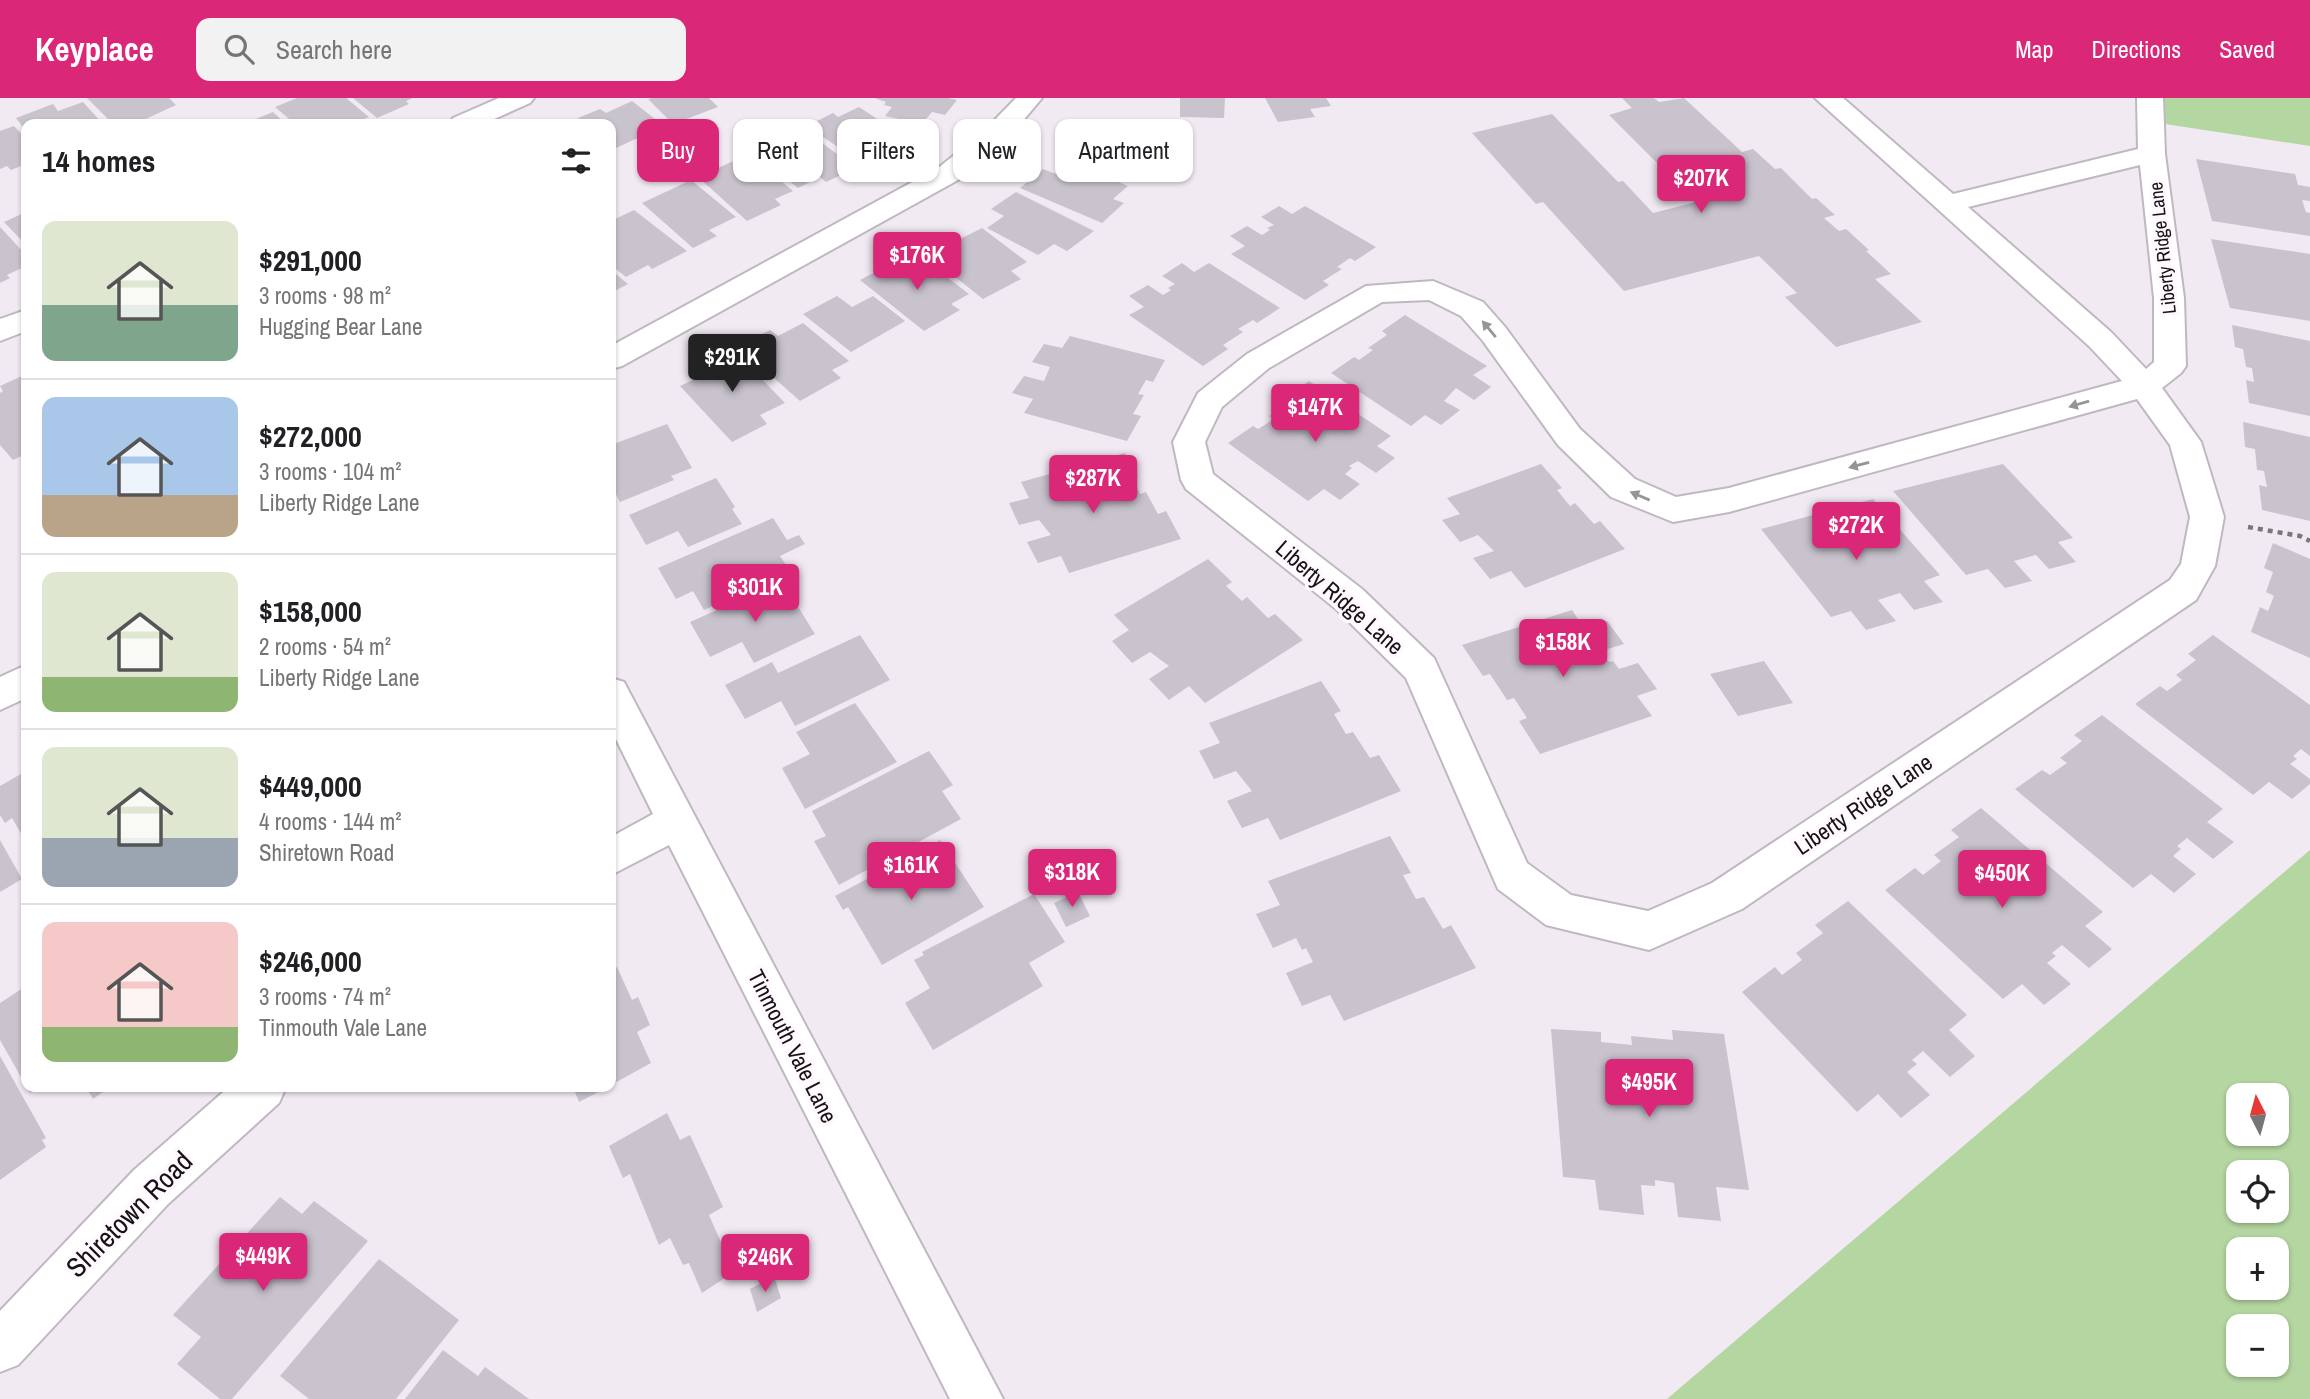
<!DOCTYPE html>
<meta charset="utf-8">
<style>
:root{--surface:#fff;--page:#f2f2f2;--text:#202124;--muted:#757577;--line:#e0e0e0;--accent:#db2777}
body{margin:0;font-family:"Archivo Narrow",sans-serif;background:var(--page);color:var(--text);height:100vh;display:flex;flex-direction:column;font-size:26px;white-space:nowrap}
*{box-sizing:border-box;margin:0}
p{font-size:23px;color:var(--muted)}
.icon{flex:none;width:38px;height:38px;fill:none;stroke:currentColor;stroke-width:2;stroke-linecap:round;stroke-linejoin:round}
.map{position:relative;flex:1;overflow:hidden}
.side{position:absolute;left:21px;top:21px;width:595px;height:973px;display:flex;flex-direction:column;background:var(--surface);border-radius:14px;box-shadow:0 2px 5px #0004}
.side>*{flex:none}
.banner{position:absolute;left:637px;top:21px;width:665px;height:63px;display:flex;gap:14px}
.needle{width:46px;rotate:354deg}
.buttons{position:absolute;left:2226px;top:985px;display:grid;gap:14px}
.buttons a{display:grid;place-items:center;width:63px;height:63px;border-radius:14px;background:var(--surface);box-shadow:0 2px 5px #0004;font-size:35px}
.price{position:absolute;translate:-50% -60px;padding:0 16px;border-radius:7px;background:var(--accent);color:#fff;font-size:23px;line-height:46px;filter:drop-shadow(0 2px 4px #0008)}
.price::after{content:'';position:absolute;left:50%;top:42px;width:21px;height:16px;margin-left:-10px;background:inherit;clip-path:polygon(0 0,100% 0,50% 100%)}
.price.current{background:#222;color:#fff}
ul{padding:0;list-style:none}
li{display:flex;align-items:center;gap:21px;height:175px;padding:0 21px}
li+li{border-top:2px solid var(--line)}
li span{display:grid;place-items:center;flex:none;width:196px;height:140px;border-radius:14px;color:#555}
li>.icon{margin-inline-start:auto}
span .icon{width:84px;height:84px;fill:#fffc;stroke-width:1}
li b{font-size:30px}
h2{display:flex;justify-content:space-between;align-items:center;height:84px;padding:0 21px;font-size:30px}
.tag{padding:0 24px;border-radius:14px;background:var(--surface);box-shadow:0 2px 5px #0004;font-size:24px;line-height:63px}
.tag.current{background:var(--accent);color:#fff}
header{display:flex;align-items:center;gap:42px;box-sizing:border-box;height:98px;padding:0 35px;background:var(--accent);color:#fff}
header strong{font-size:33px}
nav{display:flex;gap:38px;margin-inline-start:auto;font-size:24px}
.search{width:490px;height:63px;background:var(--page);display:flex;align-items:center;gap:18px;box-sizing:border-box;padding:0 24px;border-radius:14px;color:var(--muted);font-size:26px}
.map>svg:first-child{display:block}
</style>
<header>
<strong>Keyplace</strong>
<div class="search"><svg class="icon" aria-label="search" viewBox="0 0 24 24"><circle cx="10" cy="10" r="6"/><path d="M15 15l6 6"/></svg>Search here</div>
<nav><a>Map</a><a>Directions</a><a>Saved</a></nav>
</header>
<div class="map">
<svg width="2310" height="1301" viewBox="0 0 2310 1301">
<rect width="100%" height="100%" fill="#f2eaf3"/>
<!-- green -->
<g fill="#b4d6a0" fill-rule="evenodd">
<path d="M2163 0H2310V48L2165 26Z"/>
<path d="M2310 752V1301H1667ZM2238 998H2277V1036H2238ZM2277 1074V1113H2238V1074ZM2238 1152H2277V1190H2238ZM2238 1228H2277V1267H2238Z"/>
</g>
<!-- building -->
<g fill="#c9c3ce">
<path d="M87 0H169L176 7 135 26H113Z"/>
<path d="M297 0H346L369 19 352 26H295L275 9Z"/>
<path d="M353 0H413L406 3 409 6 377 20Z"/>
<path d="M652 0H709L718 9 673 26 648 1Z"/>
<path d="M874 0H948L957 2 945 17 932 14 922 26 885 18 892 9 884 7 886 4Z"/>
<path d="M1180 0H1225L1224 20 1180 19Z"/>
<path d="M1265 0H1326L1331 8 1310 11 1315 19 1278 24Z"/>
<path d="M1622 0H1654L1659 4 1684 0 1742 54 1753 51 1775 71 1781 70 1812 101 1816 100 1835 117 1824 120 1839 133 1846 131 1869 152 1866 153 1891 176 1875 181 1922 224 1836 249 1785 199 1797 195 1759 158 1624 193 1543 104 1536 106 1472 35 1552 16 1618 84 1623 83 1653 115 1704 102 1676 74 1668 76 1609 17 1632 10Z"/>
<path d="M632 3 664 28 616 50 611 46V26H586L578 20 600 11 606 15Z"/>
<path d="M83 4 103 26H26V33L16 20 53 6 58 13Z"/>
<path d="M859 9 908 41 881 55 873 50 854 60 807 28 833 15 838 19Z"/>
<path d="M273 14 286 26H244Z"/>
<path d="M1093 25 1170 49 1149 74 1108 61 1100 69 1059 56Z"/>
<path d="M14 28 26 41V66L11 72 7 68 0 71V33Z"/>
<path d="M810 36 856 70 826 84 820 79 798 90 751 53 777 40 785 47Z"/>
<path d="M749 56 793 93 775 101 781 107 747 123 698 79Z"/>
<path d="M2196 61 2295 76 2298 87 2310 89V103L2302 102 2306 114 2310 115V138L2212 123Z"/>
<path d="M1071 64 1128 88 1113 101 1124 105 1102 125 1020 90 1043 71 1056 76Z"/>
<path d="M691 82 736 119 709 132 717 138 693 150 642 105Z"/>
<path d="M1016 94 1094 133 1067 153 1054 146 1038 157 987 130 1004 118 991 111Z"/>
<path d="M1279 108 1292 116 1305 108 1376 149 1355 163 1350 160 1337 169 1342 171 1323 183 1329 187 1305 202 1231 156 1245 148 1230 138 1247 128 1262 137 1270 132 1267 130 1274 127 1261 119Z"/>
<path d="M634 112 687 153 652 171 648 167 626 179 611 167V123Z"/>
<path d="M26 114V147L4 124Z"/>
<path d="M0 129 26 157V168L7 177 10 180 0 185Z"/>
<path d="M982 130 1027 164 1011 173 1021 181 983 201 920 151 950 136 958 142Z"/>
<path d="M2211 141 2310 156V223L2230 210Z"/>
<path d="M923 161 969 196 951 206 960 212 924 233 860 182 894 164 903 171Z"/>
<path d="M1182 165 1194 174 1209 165 1280 210 1257 225 1253 222 1238 231 1243 234 1223 247 1228 251 1203 268 1129 217 1144 209 1129 198 1148 187 1163 197 1171 192 1168 190 1175 186 1162 178Z"/>
<path d="M611 172 628 186 611 195Z"/>
<path d="M837 198 852 209 873 198 905 223 851 254 803 216Z"/>
<path d="M1405 217 1487 268 1473 277 1491 289 1474 302 1456 290 1444 303 1460 312 1441 327 1425 317 1411 328 1331 275 1354 259 1359 262 1373 252 1368 250 1387 237 1382 233Z"/>
<path d="M803 225 849 263 832 272 841 280 800 303 738 248 770 232 778 238Z"/>
<path d="M2232 227 2310 243V318L2249 305 2246 282 2254 284 2252 270 2246 269 2243 251 2235 249Z"/>
<path d="M1070 238 1165 262 1153 284 1146 282 1138 296 1144 297 1133 316 1141 318 1127 343 1024 315 1033 301 1012 295 1024 278 1044 283 1050 269 1032 264 1044 246 1062 250Z"/>
<path d="M732 250 785 305 760 317 767 326 732 344 680 288 695 281 691 275 699 271 696 267Z"/>
<path d="M26 276V356L13 362 0 347V295L3 293 0 288Z"/>
<path d="M1309 283 1391 338 1377 348 1395 360 1376 375 1358 363 1349 368 1352 370 1345 376 1360 386 1340 402 1324 391 1308 403 1228 345 1253 328 1258 331 1274 321 1269 318 1290 304 1284 300Z"/>
<path d="M2243 324 2310 339V423L2262 412 2259 387 2267 389 2264 373 2257 372 2255 351 2245 349Z"/>
<path d="M667 326 692 370 671 378 674 382 620 404 611 387V347Z"/>
<path d="M1125 355 1138 379 1132 381 1140 396 1146 394 1158 416 1166 413 1181 441 1069 475 1061 458 1038 465 1027 444 1051 437 1039 422 1019 427 1009 405 1029 400 1021 384Z"/>
<path d="M1541 366 1562 390 1557 392 1570 408 1575 405 1594 426 1600 423 1625 451 1525 490 1511 473 1490 481 1473 460 1494 453 1478 437 1460 444 1442 422 1460 416 1447 400Z"/>
<path d="M2003 366 2073 440 2058 444 2076 464 2049 471 2036 457 2014 463 2032 483 2005 490 1988 471 1966 477 1893 393Z"/>
<path d="M716 380 735 409 732 411 742 426 688 449 678 433 646 447 629 417Z"/>
<path d="M1873 401 1940 477 1924 483 1943 504 1914 512 1900 495 1878 502 1896 523 1866 532 1851 513 1831 519 1761 431Z"/>
<path d="M773 420 787 442 799 437 805 446 780 458 790 473 704 512 693 493 676 501 658 470Z"/>
<path d="M2273 445 2310 461V560L2251 534 2260 509 2268 513 2274 498 2266 494 2273 474 2264 470Z"/>
<path d="M1208 461 1232 484 1226 488 1242 503 1247 499 1268 520 1275 516 1303 542 1205 605 1189 588 1169 602 1149 581 1169 568 1150 554 1132 565 1112 543 1129 532 1114 517Z"/>
<path d="M782 483 815 536 754 565 742 544 710 559 690 524Z"/>
<path d="M1572 512 1584 530 1607 523 1624 546 1601 553 1609 564 1613 563 1619 571 1638 565 1657 591 1637 598 1652 618 1540 656 1519 623 1527 620 1514 600 1507 602 1490 576 1483 578 1462 547Z"/>
<path d="M860 537 890 582 795 628 781 603 745 621 725 587 772 564 778 575Z"/>
<path d="M2213 537 2310 607V658L2301 651 2293 658 2297 661 2290 666 2310 681V686L2292 701 2269 684 2253 697 2135 606 2160 588 2167 593 2182 582 2176 577 2196 562 2188 556Z"/>
<path d="M1764 563 1793 605 1738 618 1710 576Z"/>
<path d="M1321 583 1341 613 1334 616 1346 636 1353 634 1370 660 1379 657 1401 693 1280 742 1268 720 1242 730 1227 703 1252 693 1236 673 1214 681 1199 653 1220 645 1209 625Z"/>
<path d="M855 605 897 664 805 711 782 670 810 656 796 634Z"/>
<path d="M2102 617 2223 711 2207 724 2234 744 2213 761 2187 740 2177 748 2181 751 2173 758 2196 776 2174 795 2151 776 2133 790 2015 691 2042 672 2050 677 2067 665 2060 660 2082 643 2074 637Z"/>
<path d="M929 653 953 687 942 693 961 721 839 787 814 743 826 738 812 713Z"/>
<path d="M26 673V744L12 720 5 725 0 717V688Z"/>
<path d="M1981 710 2103 814 2085 828 2112 851 2089 870 2062 847 2052 855 2056 858 2047 865 2071 886 2044 907 2022 886 2003 901 1885 792 1915 770 1923 777 1941 763 1934 757 1959 739 1951 732Z"/>
<path d="M1390 738 1411 775 1403 777 1416 801 1424 799 1443 831 1451 827 1476 870 1344 923 1330 897 1302 908 1286 875 1313 864 1306 850 1302 852 1296 840 1273 850 1256 816 1280 807 1268 783Z"/>
<path d="M0 742 22 781 0 794Z"/>
<path d="M940 742 984 809 882 867 848 809 843 812 835 798Z"/>
<path d="M1078 794 1090 818 1066 829 1054 805Z"/>
<path d="M1034 796 1065 844 1029 865 1043 888 933 952 905 905 930 890 914 862 924 857 922 854Z"/>
<path d="M1848 803 1967 917 1949 932 1975 958 1950 979 1923 953 1912 962 1917 966 1907 974 1930 997 1901 1020 1878 996 1857 1014 1742 894 1775 869 1782 877 1802 862 1796 855 1823 835 1815 827Z"/>
<path d="M617 869 632 902 638 899 650 927 637 934 651 965 611 987V873Z"/>
<path d="M26 888V989H40L30 995 0 942V905Z"/>
<path d="M1551 931 1601 934V944L1632 947 1631 938 1673 942 1672 932 1724 936 1749 1092 1716 1089 1721 1123 1678 1119 1674 1085 1655 1082V1088L1641 1087 1644 1117 1599 1112 1595 1082 1563 1079Z"/>
<path d="M0 958 46 1040 42 1042 46 1049 0 1082Z"/>
<path d="M86 989H110L93 1001Z"/>
<path d="M573 989H608L579 1004Z"/>
<path d="M667 1015 680 1042 690 1037 723 1109 709 1117 734 1174 702 1195 689 1165 683 1167 670 1140 659 1147 630 1076 623 1080 609 1048Z"/>
<path d="M280 1099 302 1116 314 1103 368 1143 232 1301H220L177 1266 201 1239 173 1217Z"/>
<path d="M379 1161 459 1222 396 1301H309L280 1278Z"/>
<path d="M774 1178 781 1200 757 1214 750 1191Z"/>
<path d="M443 1252 478 1278 485 1269 529 1301H405Z"/>
</g>
<g fill="none" stroke-linecap="round" stroke-linejoin="round">
<!-- street casing -->
<g stroke="#c0b8c1" stroke-width="4">
<g id="street">
<path d="M499 0H534L530 5 483 26H449L453 20Z"/>
<path d="M1016 0H1042L1011 37 958 82 622 268 611 271V248L938 70 982 35Z"/>
<path d="M1815 0H1843L1953 96 2138 51 2137 0H2163L2165 56 2184 200 2186 268 2181 275 2162 290 2201 344 2224 419 2215 468 2196 502 1742 811 1649 852 1546 827 1498 791 1406 580 1336 511 1186 391 1181 382 1173 344 1198 295 1247 256 1366 188 1433 183 1483 204 1505 229 1580 331 1635 381 1676 399 1729 390 2122 283 2089 248ZM2140 67 2154 200V264L2146 271 2111 234 1968 109ZM1429 202 1461 218 1483 243 1558 347 1611 399 1673 424 1729 414 2137 301 2170 347 2190 419 2181 466 2170 482 1712 785 1648 813 1571 797 1527 765 1434 560 1362 491 1213 376 1205 344 1222 309 1269 270 1382 204Z"/>
<path d="M26 212V233L0 243V221Z"/>
<path d="M26 567V600L0 612V579Z"/>
<path d="M611 580 624 584 1003 1301H950L669 747 611 777V739L653 716 611 631Z"/>
<path d="M229 989H286L279 1005 168 1106 18 1267 0 1274V1213L134 1072Z"/>
</g>
</g>
<!-- path -->
<path stroke="#7b767c" stroke-width="4.5" stroke-dasharray="5 5" stroke-linecap="butt" d="M2248 429 2300 438 2310 443"/>
<!-- street -->
<use href="#street" fill="#fff" fill-rule="evenodd"/>
</g>
<!-- one-way arrows -->
<defs><path id="oneway-solid" d="M-6-.8H1V-3.2L6.5 0L1 3.2V.8H-6Z" transform="scale(1.75)"/></defs>
<g fill="#969596">
<use href="#oneway-solid" transform="translate(1489 231) rotate(-130)"/>
<use href="#oneway-solid" transform="translate(2079 306) rotate(164)"/>
<use href="#oneway-solid" transform="translate(1859 367) rotate(165)"/>
<use href="#oneway-solid" transform="translate(1640 398) rotate(-157)"/>
</g>
<g text-anchor="middle" dominant-baseline="central" stroke-width="7" stroke-linejoin="round" paint-order="stroke">
<!-- far-street labels -->
<g font-size="19" fill="#161316" stroke="#fff8ff">
<text transform="translate(2162 150) rotate(-96)">Liberty Ridge Lane</text>
</g>
<!-- street labels -->
<g font-size="23" fill="#161316" stroke="#fff8ff">
<text transform="translate(1340 499) rotate(41)">Liberty Ridge Lane</text>
<text transform="translate(1863 706) rotate(-34)">Liberty Ridge Lane</text>
<text transform="translate(793 948) rotate(63)">Tinmouth Vale Lane</text>
</g>
<!-- near-street labels -->
<g font-size="28" fill="#161316" stroke="#fff8ff">
<text transform="translate(129 1116) rotate(-45)">Shiretown Road</text>
</g>
</g>
</svg>
<div class="buttons">
<a><svg class="needle" viewBox="-14 -14 28 28"><path d="M0-13l5 13h-10z" fill="#e53935"/><path d="M0 13l5-13h-10z" fill="#757577"/></svg></a>
<a><svg class="icon" aria-label="locate" viewBox="0 0 24 24"><circle cx="12" cy="12" r="6"/><path d="M12 2v4M12 18v4M2 12h4M18 12h4"/></svg></a>
<a>+</a>
<a>−</a>
</div>
<b class="price" style="left:1701px;top:117px">$207K</b>
<b class="price" style="left:917px;top:194px">$176K</b>
<b class="price current" style="left:732px;top:296px">$291K</b>
<b class="price" style="left:1315px;top:346px">$147K</b>
<b class="price" style="left:1093px;top:417px">$287K</b>
<b class="price" style="left:1856px;top:464px">$272K</b>
<b class="price" style="left:755px;top:526px">$301K</b>
<b class="price" style="left:1563px;top:581px">$158K</b>
<b class="price" style="left:911px;top:804px">$161K</b>
<b class="price" style="left:1072px;top:811px">$318K</b>
<b class="price" style="left:2002px;top:812px">$450K</b>
<b class="price" style="left:1649px;top:1021px">$495K</b>
<b class="price" style="left:263px;top:1195px">$449K</b>
<b class="price" style="left:765px;top:1196px">$246K</b>
<div class="banner">
<a class="tag current">Buy</a>
<a class="tag">Rent</a>
<a class="tag">Filters</a>
<a class="tag">New</a>
<a class="tag">Apartment</a>
</div>
<section class="side">
<h2>14 homes<svg class="icon" aria-label="filters" viewBox="0 0 24 24"><path d="M4 7h16M4 17h16"/><circle cx="9" cy="7" r="2"/><circle cx="15" cy="17" r="2"/></svg></h2>
<ul>
<li><span style="background:linear-gradient(#dfe7d0 60%,#7fa58c 0)"><svg class="icon" aria-label="home" viewBox="0 0 24 24"><path d="M3 11l9-7 9 7M6 9v11h12V9"/></svg></span><div><b>$291,000</b><p>3 rooms · 98 m²</p><p>Hugging Bear Lane</p></div></li>
<li><span style="background:linear-gradient(#a9c7e8 70%,#b9a48a 0)"><svg class="icon" aria-label="home" viewBox="0 0 24 24"><path d="M3 11l9-7 9 7M6 9v11h12V9"/></svg></span><div><b>$272,000</b><p>3 rooms · 104 m²</p><p>Liberty Ridge Lane</p></div></li>
<li><span style="background:linear-gradient(#dfe7d0 75%,#8fb573 0)"><svg class="icon" aria-label="home" viewBox="0 0 24 24"><path d="M3 11l9-7 9 7M6 9v11h12V9"/></svg></span><div><b>$158,000</b><p>2 rooms · 54 m²</p><p>Liberty Ridge Lane</p></div></li>
<li><span style="background:linear-gradient(#dfe7d0 65%,#9aa5b1 0)"><svg class="icon" aria-label="home" viewBox="0 0 24 24"><path d="M3 11l9-7 9 7M6 9v11h12V9"/></svg></span><div><b>$449,000</b><p>4 rooms · 144 m²</p><p>Shiretown Road</p></div></li>
<li><span style="background:linear-gradient(#f6c9c9 75%,#8fb573 0)"><svg class="icon" aria-label="home" viewBox="0 0 24 24"><path d="M3 11l9-7 9 7M6 9v11h12V9"/></svg></span><div><b>$246,000</b><p>3 rooms · 74 m²</p><p>Tinmouth Vale Lane</p></div></li>
</ul>
</section>
</div>
